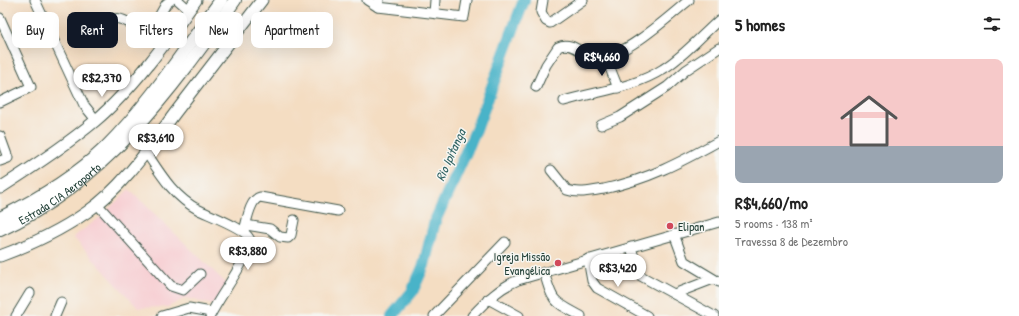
<!DOCTYPE html>
<meta charset="utf-8">
<style>
:root{--surface:#fff;--page:#f2f2f2;--text:#222;--muted:#767676;--line:#e0e0e0;--accent:#111827}
body{margin:0;font-family:"Patrick Hand",sans-serif;background:var(--page);color:var(--text);height:100vh;display:flex;flex-direction:column;font-size:15px;white-space:nowrap}
*{box-sizing:border-box;margin:0}
p{font-size:13px;color:var(--muted)}
.icon{flex:none;width:22px;height:22px;fill:none;stroke:currentColor;stroke-width:2;stroke-linecap:round;stroke-linejoin:round}
.map{position:relative;flex:1;overflow:hidden}
.details{display:flex;flex-direction:column;background:var(--surface);width:300px}
.details>*{flex:none}
.top-card{position:absolute;left:12px;top:12px;width:380px;height:36px;display:flex;gap:8px}
.price{position:absolute;translate:-50% -34px;padding:0 9px;border-radius:14px;background:#fff;color:#222;font-size:13px;line-height:26px;filter:drop-shadow(0 1px 2px #0008)}
.price::after{content:'';position:absolute;left:50%;top:24px;width:12px;height:9px;margin-left:-6px;background:inherit;clip-path:polygon(0 0,100% 0,50% 100%)}
.price.active{background:var(--accent);color:#fff}
ul{padding:0;list-style:none}
li{display:grid;align-content:center;gap:8px;height:212px;padding:0 16px}
li+li{border-top:1px solid var(--line)}
li span{display:grid;place-items:center;height:124px;border-radius:8px;color:#555}
li>.icon{margin-inline-start:auto}
span .icon{width:72px;height:72px;fill:#fffc;stroke-width:1}
li b{font-size:17px}
h2{display:flex;justify-content:space-between;align-items:center;height:48px;padding:0 16px;font-size:17px}
.pill{padding:0 14px;border-radius:8px;background:var(--surface);box-shadow:0 4px 16px #0002;font-size:14px;line-height:36px}
.pill.active{background:var(--accent);color:#fff}
main{display:flex;flex:1;min-height:0}
.map>svg:first-child{display:block}
</style>
<main>
<div class="map">
<svg width="719" height="316" viewBox="0 0 719 316">
<rect width="100%" height="100%" fill="#f6f6f2"/>
<filter id="ink" filterUnits="userSpaceOnUse"><feTurbulence type="fractalNoise" baseFrequency=".025" numOctaves="2"/><feDisplacementMap in="SourceGraphic" scale="8" xChannelSelector="R" yChannelSelector="G"/><feConvolveMatrix kernelMatrix="1 2 1 2 8 2 1 2 1" color-interpolation-filters="sRGB"/></filter>
<filter id="wash" filterUnits="userSpaceOnUse"><feTurbulence type="fractalNoise" baseFrequency=".012" numOctaves="4" result="noise"/><feDisplacementMap in="SourceGraphic" scale="16" xChannelSelector="R" yChannelSelector="G"/><feGaussianBlur stdDeviation="0.9" result="paint"/><feColorMatrix in="noise" values="0 0 0 0 0 0 0 0 0 0 0 0 0 0 0 0 0 1.4 0 .05"/><feComposite in="paint" operator="in"/></filter>
<g filter="url(#wash)">
<rect width="100%" height="100%" fill="#f4ddc2"/>
<!-- built -->
<path fill="#f7cfd3" d="M129 189 227 284 213 305 186 298 168 307 138 308 73 237 99 218Z"/>
<g fill="none" stroke-linecap="round" stroke-linejoin="round">
<!-- river -->
<path stroke="#4ab3c8" stroke-width="12" d="M392 316 412 292 424 265 435 221 476 130 524 0"/>
</g>
</g>
<g filter="url(#ink)">
<g fill="none" stroke-linecap="round" stroke-linejoin="round">
<!-- minor casing -->
<g stroke="#3f5549" stroke-width="11">
<g id="minor">
<path d="M35 0 84 105 96 120"/>
<path d="M178 0 189 10"/>
<path d="M367 0 378 7"/>
<path d="M379 0 378 7 464 17 467 0"/>
<path d="M543 0 541 12 546 21 550 23 583 0"/>
<path d="M434 13 435 0"/>
<path d="M0 18 31 87 0 102"/>
<path d="M105 23C122 9 134 33 152 29L166 4 171 0"/>
<path d="M606 58 618 88"/>
<path d="M536 87 546 65 558 47C573 40 583 56 597 58 621 60 670 16 689 0"/>
<path d="M564 101C597 91 634 88 663 69 683 57 702 35 719 20"/>
<path d="M601 125 620 117 667 87 686 70 719 48"/>
<path d="M0 136 8 158 0 161"/>
<path d="M146 152C161 175 174 197 199 210 209 215 250 230 250 241 251 255 217 300 210 316"/>
<path d="M551 170 567 190C579 194 592 191 604 189 649 179 679 163 719 141"/>
<path d="M97 204 171 286 183 290 200 274"/>
<path d="M246 225 270 229 280 237 288 238 291 235 294 220"/>
<path d="M244 231C247 222 249 200 260 197L338 211"/>
<path d="M674 234 684 261 719 282"/>
<path d="M631 247 639 275 714 316"/>
<path d="M588 259 592 281 597 288 647 316"/>
<path d="M544 272C553 303 553 301 581 316"/>
<path d="M674 294 713 279"/>
<path d="M488 299 519 316"/>
<path d="M16 316 30 293"/>
<path d="M55 316 61 302"/>
<path d="M162 316 189 308 211 312"/>
<path d="M434 316 505 242"/>
<path d="M472 316C486 301 499 288 518 280L719 222"/>
</g>
</g>
<!-- major casing -->
<g stroke="#3f5549" stroke-width="13">
<g id="major">
<path d="M0 188C33 167 65 146 95 121 132 90 168 40 196 0"/>
<path d="M0 256C30 245 60 231 87 212 123 187 149 148 175 113 204 75 233 38 262 0"/>
</g>
</g>
<!-- highway casing -->
<g stroke="#3f5549" stroke-width="14">
<g id="highway">
<path d="M0 218C38 199 75 177 106 147 150 103 184 50 221 0"/>
<path id="s1" d="M0 230C104 183 171 91 235 0"/>
</g>
</g>
<!-- minor -->
<use href="#minor" stroke="#fff" stroke-width="9"/>
<!-- major -->
<use href="#major" stroke="#fff" stroke-width="11"/>
<!-- highway -->
<use href="#highway" stroke="#fff" stroke-width="12"/>
</g>
</g>
<!-- markers -->
<g fill="#d1495b" stroke="#f6f6f2" stroke-width="1.5">
<circle cx="670" cy="226" r="4"/>
<circle cx="558" cy="263" r="4"/>
</g>
<g text-anchor="middle" dominant-baseline="central" stroke-width="3" stroke-linejoin="round" paint-order="stroke">
<!-- street labels -->
<g font-size="12" fill="#1f3d34" stroke="#f6f6f2">
<text stroke="none"><textPath href="#s1" startOffset="70">Estrada CIA Aeroporto</textPath></text>
</g>
<!-- poi labels -->
<g font-size="12" fill="#1f3d34" stroke="#f6f6f2" text-anchor="start">
<text x="678" y="226">Elipan</text>
<text x="550" y="256" text-anchor="end">Igreja Missão<tspan x="550" dy="14">Evangélica</tspan></text>
</g>
<!-- water labels -->
<g font-size="13" font-style="italic" fill="#2c6060" stroke="#f6f6f2">
<text transform="translate(450 155) rotate(-66)">Rio Ipitanga</text>
</g>
</g>
</svg>
<b class="price active" style="left:602px;top:77px">R$4,660</b>
<b class="price" style="left:102px;top:98px">R$2,370</b>
<b class="price" style="left:156px;top:158px">R$3,610</b>
<b class="price" style="left:248px;top:271px">R$3,880</b>
<b class="price" style="left:618px;top:288px">R$3,420</b>
<div class="top-card">
<a class="pill">Buy</a>
<a class="pill active">Rent</a>
<a class="pill">Filters</a>
<a class="pill">New</a>
<a class="pill">Apartment</a>
</div>
</div>
<section class="details">
<h2>5 homes<svg class="icon" aria-label="filters" viewBox="0 0 24 24"><path d="M4 7h16M4 17h16"/><circle cx="9" cy="7" r="2"/><circle cx="15" cy="17" r="2"/></svg></h2>
<ul>
<li><span style="background:linear-gradient(#f6c9c9 70%,#9aa5b1 0)"><svg class="icon" aria-label="home" viewBox="0 0 24 24"><path d="M3 11l9-7 9 7M6 9v11h12V9"/></svg></span><div><b>R$4,660/mo</b><p>5 rooms · 138 m²</p><p>Travessa 8 de Dezembro</p></div></li>
</ul>
</section>
</main>
